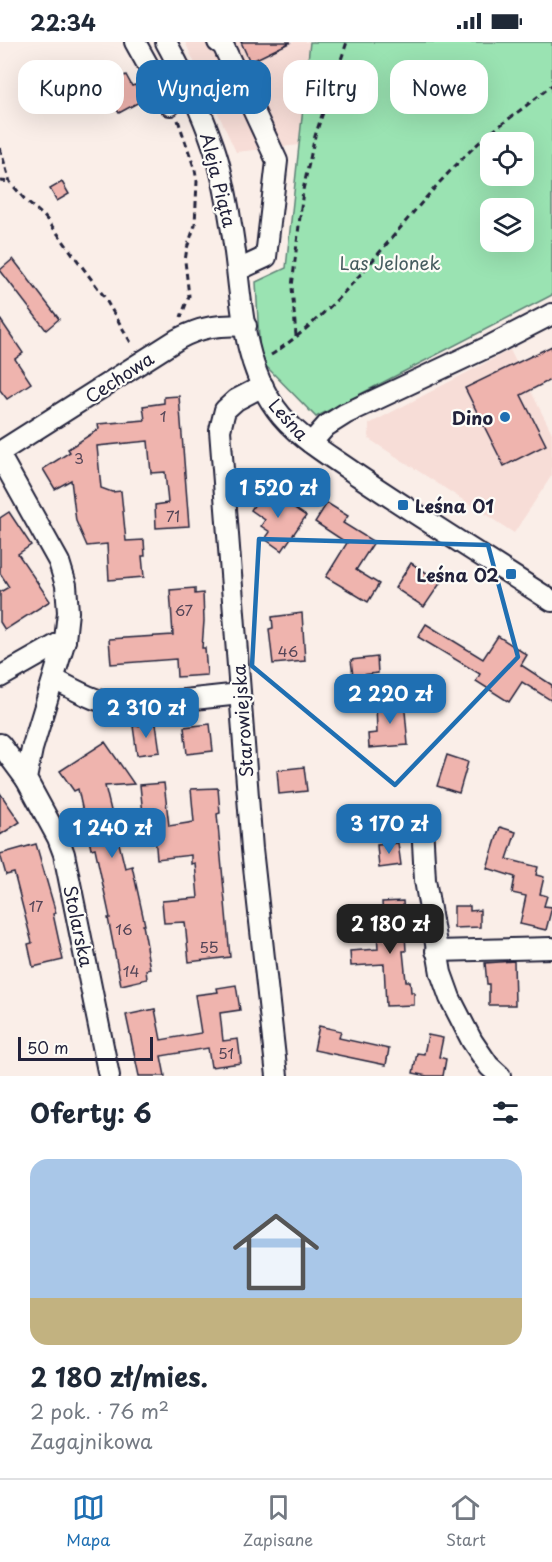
<!DOCTYPE html>
<html lang="pl">
<meta charset="utf-8">
<style>
:root{--surface:#fff;--page:#f2f2f3;--text:#1f2937;--muted:#747a83;--line:#e0e1e3;--accent:#1f6fb2}
body{margin:0;font-family:"Playpen Sans",sans-serif;background:var(--page);color:var(--text);height:100vh;display:flex;flex-direction:column;font-size:22px;white-space:nowrap}
*{box-sizing:border-box;margin:0}
p{font-size:20px;color:var(--muted)}
.icon{flex:none;width:33px;height:33px;fill:none;stroke:currentColor;stroke-width:2;stroke-linecap:round;stroke-linejoin:round}
.map{position:relative;height:1034px;overflow:hidden}
.details{display:flex;flex-direction:column;background:var(--surface);flex:1}
.details>*{flex:none}
.top-card{position:absolute;left:18px;top:18px;width:516px;height:54px;display:flex;gap:12px}
.tools{position:absolute;left:480px;top:90px;display:grid;gap:12px}
.tools a{display:grid;place-items:center;width:54px;height:54px;border-radius:12px;background:var(--surface);box-shadow:0 6px 24px #0002;font-size:30px}
.scale{position:absolute;left:18px;bottom:15px;width:135px;box-sizing:border-box;padding-left:6px;border:3px solid #22223b;border-top:0;font-size:16px;line-height:21px;white-space:nowrap;color:#22223b;-webkit-text-stroke:4px #fdfcf7;paint-order:stroke}
.price{position:absolute;translate:-50% -51px;padding:0 14px;border-radius:12px;background:var(--accent);color:#fff;font-size:20px;line-height:39px;filter:drop-shadow(0 2px 3px #0008)}
.price::after{content:'';position:absolute;left:50%;top:36px;width:18px;height:14px;margin-left:-9px;background:inherit;clip-path:polygon(0 0,100% 0,50% 100%)}
.price.active{background:#222;color:#fff}
ul{padding:0;list-style:none}
li{display:grid;align-content:center;gap:12px;height:318px;padding:0 30px}
li span{display:grid;place-items:center;height:186px;border-radius:18px;color:#555}
li>.icon{margin-inline-start:auto}
span .icon{width:108px;height:108px;fill:#fffc;stroke-width:1}
li b{font-size:26px}
h2{display:flex;justify-content:space-between;align-items:center;height:72px;padding:0 30px;font-size:26px}
.pill{padding:0 21px;border-radius:18px;background:var(--surface);box-shadow:0 6px 24px #0002;font-size:21px;line-height:54px}
.pill.active{background:var(--accent);color:#fff}
.status{display:flex;justify-content:space-between;align-items:center;height:42px;padding:0 30px;background:var(--surface);direction:ltr}
.status svg{height:16px;fill:currentColor}
.menu{display:flex;justify-content:space-around;align-items:center;height:84px;border-top:2px solid var(--line);background:var(--surface);font-size:16px;color:var(--muted)}
.menu a{display:grid;justify-items:center;gap:3px}
.menu .active{color:var(--accent)}
.map>svg:first-child{display:block}
</style>
<div class="status"><b>22:34</b><svg viewBox="0 0 49 12"><path d="M0 12V9h3v3zM5 12V6h3v6zM10 12V3h3v9zM15 12V0h3v12zM26 1h20v11H26zM47 4h2v5h-2z"/></svg></div>
<div class="map">
<svg width="552" height="1034" viewBox="0 0 552 1034">
<rect width="100%" height="100%" fill="#faeee8"/>
<filter id="ink" filterUnits="userSpaceOnUse"><feTurbulence type="fractalNoise" baseFrequency=".0167" numOctaves="2"/><feDisplacementMap in="SourceGraphic" scale="12" xChannelSelector="R" yChannelSelector="G"/><feConvolveMatrix kernelMatrix="1 2 1 2 8 2 1 2 1" color-interpolation-filters="sRGB"/></filter>
<g filter="url(#ink)">
<!-- built -->
<g fill="#f7ddd7">
<path d="M185 0H319L309 102 236 110Z"/>
<path d="M510 308 552 391V433L514 491 369 397V382Z"/>
</g>
<!-- green -->
<path fill="#9ae3b2" stroke="#5e8276" stroke-width="1.5" fill-rule="evenodd" d="M310 0H552V253L316 375 260 318 256 240 286 226ZM490 100H524V134H490ZM490 166H524V200H490Z"/>
<!-- building -->
<g fill="#efb4ae" stroke="#22223b" stroke-width="1.5">
<path d="M241 0H291L250 20Z"/>
<path d="M126 33 132 44 135 43 143 58 119 71 110 57 106 59 100 47Z"/>
<path d="M62 140 69 152 57 159 50 147Z"/>
<path d="M13 217 59 277 46 288 0 228Z"/>
<path d="M0 277 23 311 15 317 31 341 7 357 0 348Z"/>
<path d="M552 304V337L521 353 546 403 504 424 465 346Z"/>
<path d="M179 354 189 484 156 486 155 463 168 461 165 430 151 431 148 399 97 404 101 446 112 450 121 449 126 499 144 498 145 514H142L144 535 109 538 107 502 87 504 76 479 71 438 55 447 43 427 70 410 68 407 99 387 98 382 145 378 143 364 164 361V355Z"/>
<path d="M265 446 306 474 282 509 265 497 270 490 261 484 265 478 251 468Z"/>
<path d="M327 461 348 474 343 481 374 500 356 528 379 542 368 560 326 535 347 501 315 480Z"/>
<path d="M9 470 31 503 18 512 50 559 5 588 0 580V550L9 545 0 531V476Z"/>
<path d="M411 521 441 540 424 565 395 546Z"/>
<path d="M195 546V552L203 551 204 579 202 606H205L207 633 177 635 176 617 111 622 109 597 173 593 170 548Z"/>
<path d="M302 571 305 619 273 622 269 587 273 586 272 575Z"/>
<path d="M426 582 483 617 498 594 527 613 521 623 552 643V659L522 640 509 660 476 639 480 632 418 595Z"/>
<path d="M377 615 378 631 353 634 351 618Z"/>
<path d="M404 658 408 703 369 706 368 692 377 691 376 659Z"/>
<path d="M156 682 160 710 137 713 133 684Z"/>
<path d="M210 682 213 709 187 712 184 685Z"/>
<path d="M105 700 134 742 105 744 125 826 132 824 145 883H143L147 904 146 905 150 927 146 928 147 937 121 943 108 876H110L95 806 91 807 78 747 74 749 60 729Z"/>
<path d="M447 713 468 720 459 751 437 744Z"/>
<path d="M304 725 307 749 279 752 277 728Z"/>
<path d="M164 741 169 784 194 780 191 747 218 746 220 771 217 772 230 915 189 920 185 880 164 881 162 859 198 856 195 821 191 822V813L157 817 153 771 143 772 140 743Z"/>
<path d="M0 751 20 780 0 793Z"/>
<path d="M500 785 516 790 507 817 538 825 536 833 544 835 540 852 547 854 544 864 552 865 546 888 520 882 526 854 512 851 515 835 487 826Z"/>
<path d="M398 801 401 823 379 826 377 803Z"/>
<path d="M36 802 56 871 53 872 63 918 33 925 28 902 32 901 14 831 6 833 0 812Z"/>
<path d="M403 859 406 909H403L406 939H410L411 950H414V963L386 964 384 922 351 924 350 909 378 907 377 889 379 890 378 877H383L382 860Z"/>
<path d="M454 864H470V869L480 868V885L454 886Z"/>
<path d="M514 919 515 963H489V942H487L485 921Z"/>
<path d="M236 943 240 968 220 971 223 999 238 997 241 1021 211 1025 208 1006 161 1014 165 1034H139L126 973 155 967 161 998 201 991 195 953 218 950 217 946Z"/>
<path d="M319 984 341 989 339 996 389 1007 386 1023 314 1008Z"/>
<path d="M428 993 443 996 439 1015 446 1017 443 1034H427L413 1031 417 1011 424 1012Z"/>
</g>
<g fill="none" stroke-linecap="round" stroke-linejoin="round">
<!-- minor casing -->
<g stroke="#22223b" stroke-width="24">
<g id="minor">
<path d="M135 0 170 63"/>
<path d="M166 0C184 33 201 68 213 103 222 128 227 157 231 183 242 243 238 316 276 367 296 395 329 413 357 433 421 476 487 517 552 559"/>
<path d="M218 0 223 3 277 119 266 215 238 228"/>
<path d="M263 344 236 358 225 368 220 388 252 807 277 1034"/>
<path d="M311 401 326 384 345 372 492 303 552 272"/>
<path d="M0 410 178 297C200 285 220 282 246 284"/>
<path d="M0 414 59 520 66 543 68 570 65 598 32 707 26 737 58 796 64 812 109 1034"/>
<path d="M0 635 65 598"/>
<path d="M54 637C79 650 100 663 129 664L240 652"/>
<path d="M0 702 26 737"/>
<path d="M422 782 425 838 441 931 450 956 472 999 489 1024 500 1034"/>
<path d="M436 909 552 906"/>
</g>
</g>
<!-- path -->
<g stroke="#22223b" stroke-width="3" stroke-dasharray="6 4.5" stroke-linecap="butt">
<path d="M178 78 195 128 197 139 195 183 187 206 185 219 189 254 181 275"/>
<path d="M0 106 10 140 27 160 44 174 58 192 103 253 133 304"/>
<path d="M0 139 10 140"/>
<path d="M296 294 292 245 303 148 315 94 347 0"/>
<path d="M271 313C349 262 398 180 463 116 490 88 523 68 552 43"/>
</g>
<!-- minor -->
<use href="#minor" stroke="#fdfcf7" stroke-width="20"/>
</g>
</g>
<!-- marked area -->
<path fill="none" stroke="#1f6fb2" stroke-width="4.5" stroke-linejoin="round" d="M259 497 488 503 518 615 395 743 252 624Z"/>
<!-- markers -->
<g fill="#1f6fb2" stroke="#fdfcf7" stroke-width="2">
<circle cx="505" cy="375" r="6"/>
<rect x="397" y="457" width="12" height="12" rx="3"/>
<rect x="505" y="526" width="12" height="12" rx="3"/>
</g>
<g text-anchor="middle" dominant-baseline="central" stroke-width="4.5" stroke-linejoin="round" paint-order="stroke">
<!-- number labels -->
<g font-size="15" fill="#554658">
<text x="163" y="373">1</text>
<text x="79" y="415">3</text>
<text x="173" y="473">71</text>
<text x="184" y="567">67</text>
<text x="288" y="608">46</text>
<text x="36" y="863">17</text>
<text x="124" y="886">16</text>
<text x="209" y="904">55</text>
<text x="131" y="928">14</text>
<text x="226" y="1010">51</text>
</g>
<!-- street labels -->
<g font-size="18" fill="#22223b" stroke="#fdfcf7">
<text transform="translate(219 138) rotate(76)">Aleja Piąta</text>
<text transform="translate(119 335) rotate(-33)">Cechowa</text>
<text transform="translate(289 377) rotate(48)">Leśna</text>
<text transform="translate(242 679) rotate(-94)">Starowiejska</text>
<text transform="translate(79 884) rotate(78)">Stolarska</text>
</g>
<!-- park labels -->
<g font-size="18" fill="#465c5f" stroke="#fdfcf7">
<text x="390" y="220">Las Jelonek</text>
</g>
<!-- poi labels -->
<g font-size="18" font-weight="bold" fill="#22223b" stroke="#fdfcf7" text-anchor="end">
<text x="493" y="375">Dino</text>
<text x="415" y="463" text-anchor="start">Leśna 01</text>
<text x="499" y="532">Leśna 02</text>
</g>
</g>
</svg>
<div class="tools">
<a><svg class="icon" aria-label="locate" viewBox="0 0 24 24"><circle cx="12" cy="12" r="6"/><path d="M12 2v4M12 18v4M2 12h4M18 12h4"/></svg></a>
<a><svg class="icon" aria-label="layers" viewBox="0 0 24 24"><path d="M12 4l9 5-9 5-9-5zM3 14l9 5 9-5"/></svg></a>
</div>
<div class="scale">50 m</div>
<b class="price" style="left:278px;top:477px">1 520 zł</b>
<b class="price" style="left:390px;top:683px">2 220 zł</b>
<b class="price" style="left:146px;top:697px">2 310 zł</b>
<b class="price" style="left:389px;top:813px">3 170 zł</b>
<b class="price" style="left:112px;top:817px">1 240 zł</b>
<b class="price active" style="left:390px;top:913px">2 180 zł</b>
<div class="top-card">
<a class="pill">Kupno</a>
<a class="pill active">Wynajem</a>
<a class="pill">Filtry</a>
<a class="pill">Nowe</a>
</div>
</div>
<section class="details">
<h2>Oferty: 6<svg class="icon" aria-label="filters" viewBox="0 0 24 24"><path d="M4 7h16M4 17h16"/><circle cx="9" cy="7" r="2"/><circle cx="15" cy="17" r="2"/></svg></h2>
<ul>
<li><span style="background:linear-gradient(#a9c7e8 75%,#c2b280 0)"><svg class="icon" aria-label="home" viewBox="0 0 24 24"><path d="M3 11l9-7 9 7M6 9v11h12V9"/></svg></span><div><b>2 180 zł/mies.</b><p>2 pok. · 76 m²</p><p>Zagajnikowa</p></div></li>
</ul>
</section>
<nav class="menu">
<a class="active"><svg class="icon" aria-label="map" viewBox="0 0 24 24"><path d="M3 6l6-2 6 2 6-2v14l-6 2-6-2-6 2zM9 4v14M15 6v14"/></svg>Mapa</a>
<a><svg class="icon" aria-label="saved" viewBox="0 0 24 24"><path d="M7 4h10v16l-5-4-5 4z"/></svg>Zapisane</a>
<a><svg class="icon" aria-label="home" viewBox="0 0 24 24"><path d="M3 11l9-7 9 7M6 9v11h12V9"/></svg>Start</a>
</nav>
